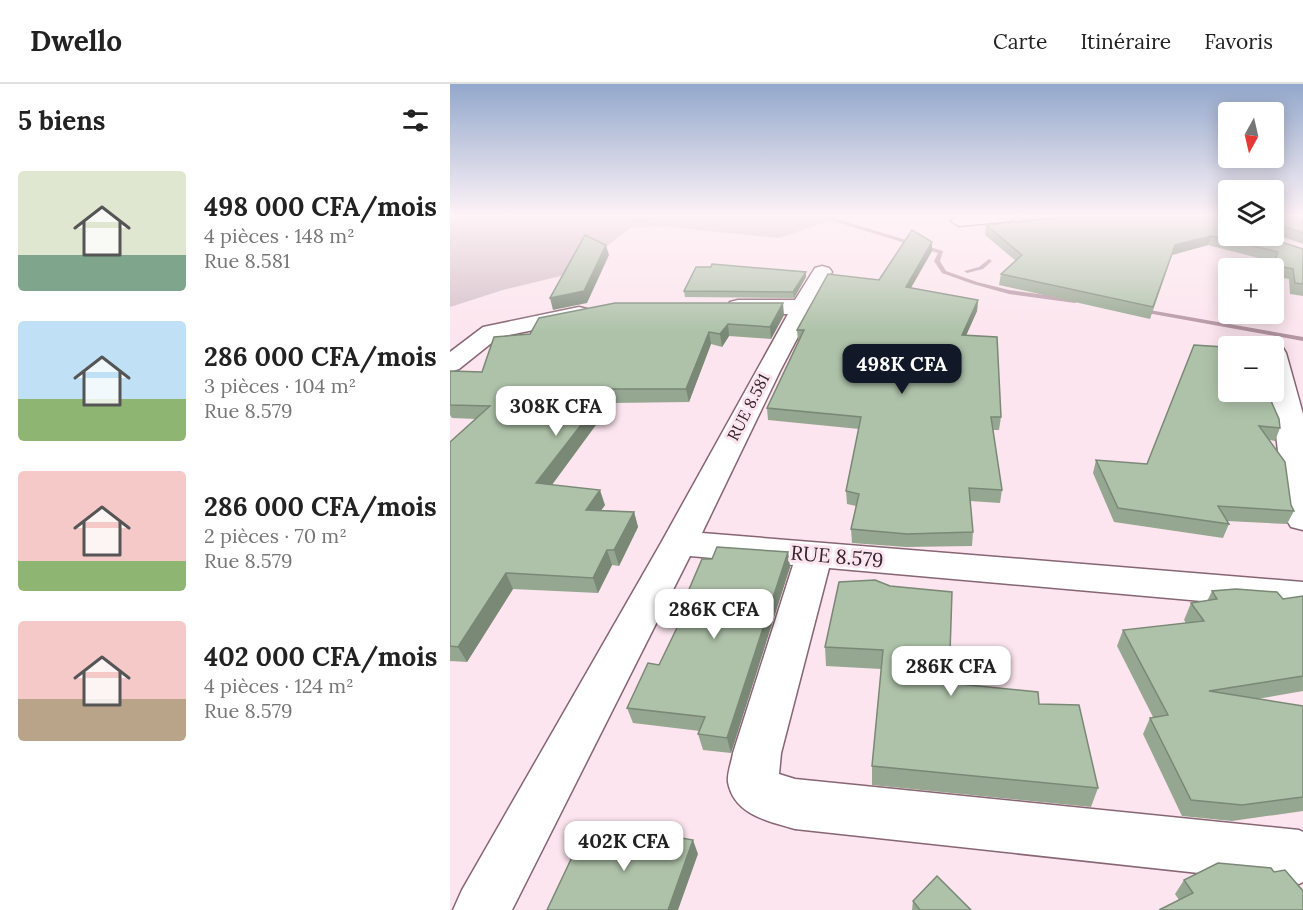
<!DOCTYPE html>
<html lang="fr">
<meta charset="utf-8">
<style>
:root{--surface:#fff;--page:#f2f2f2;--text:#222;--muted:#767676;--line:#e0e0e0;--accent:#111827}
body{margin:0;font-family:Lora,serif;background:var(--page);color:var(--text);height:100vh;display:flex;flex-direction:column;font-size:22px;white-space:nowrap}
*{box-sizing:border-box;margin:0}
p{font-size:20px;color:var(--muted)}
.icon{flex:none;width:33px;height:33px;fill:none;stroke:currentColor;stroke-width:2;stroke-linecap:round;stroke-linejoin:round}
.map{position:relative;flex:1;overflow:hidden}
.side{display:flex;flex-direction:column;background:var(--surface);width:450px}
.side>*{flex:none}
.needle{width:39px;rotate:188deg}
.fabs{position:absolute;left:768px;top:18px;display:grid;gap:12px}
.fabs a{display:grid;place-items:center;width:66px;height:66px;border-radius:6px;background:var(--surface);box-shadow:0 3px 15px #0003;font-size:30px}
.price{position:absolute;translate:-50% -51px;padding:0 14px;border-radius:12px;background:#fff;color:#222;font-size:20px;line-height:39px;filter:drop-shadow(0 2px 3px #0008)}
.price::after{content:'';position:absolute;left:50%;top:36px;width:18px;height:14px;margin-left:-9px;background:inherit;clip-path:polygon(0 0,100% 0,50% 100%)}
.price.selected{background:var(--accent);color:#fff}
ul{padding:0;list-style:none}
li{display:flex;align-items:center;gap:18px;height:150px;padding:0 18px}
li span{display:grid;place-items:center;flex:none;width:168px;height:120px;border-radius:6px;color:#555}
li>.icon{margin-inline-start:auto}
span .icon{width:72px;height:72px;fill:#fffc;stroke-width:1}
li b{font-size:26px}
h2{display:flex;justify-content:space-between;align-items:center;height:72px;padding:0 18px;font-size:26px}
header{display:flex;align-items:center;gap:36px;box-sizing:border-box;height:84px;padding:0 30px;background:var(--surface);border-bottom:2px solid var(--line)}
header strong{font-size:28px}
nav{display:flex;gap:33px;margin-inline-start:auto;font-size:21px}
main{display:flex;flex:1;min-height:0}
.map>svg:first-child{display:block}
</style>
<header>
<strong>Dwello</strong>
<nav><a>Carte</a><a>Itinéraire</a><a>Favoris</a></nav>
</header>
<main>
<section class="side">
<h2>5 biens<svg class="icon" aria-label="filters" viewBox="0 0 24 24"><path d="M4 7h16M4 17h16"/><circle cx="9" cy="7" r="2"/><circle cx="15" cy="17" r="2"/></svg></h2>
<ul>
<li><span style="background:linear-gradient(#dfe7d0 70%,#7fa58c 0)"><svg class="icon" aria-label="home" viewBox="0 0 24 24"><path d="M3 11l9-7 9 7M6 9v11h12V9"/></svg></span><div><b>498 000 CFA/mois</b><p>4 pièces · 148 m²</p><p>Rue 8.581</p></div></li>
<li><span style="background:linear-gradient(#bfe0f5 65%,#8fb573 0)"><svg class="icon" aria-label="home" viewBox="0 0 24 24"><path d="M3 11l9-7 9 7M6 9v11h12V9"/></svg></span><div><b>286 000 CFA/mois</b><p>3 pièces · 104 m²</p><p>Rue 8.579</p></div></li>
<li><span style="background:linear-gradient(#f6c9c9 75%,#8fb573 0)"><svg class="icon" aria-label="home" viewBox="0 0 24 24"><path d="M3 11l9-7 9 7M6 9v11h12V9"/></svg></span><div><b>286 000 CFA/mois</b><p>2 pièces · 70 m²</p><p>Rue 8.579</p></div></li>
<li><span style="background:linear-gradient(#f6c9c9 65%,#b9a48a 0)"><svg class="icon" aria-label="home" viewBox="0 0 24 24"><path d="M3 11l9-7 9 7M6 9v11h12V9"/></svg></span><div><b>402 000 CFA/mois</b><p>4 pièces · 124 m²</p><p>Rue 8.579</p></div></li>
</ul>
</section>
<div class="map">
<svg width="853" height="826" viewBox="0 0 853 826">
<rect width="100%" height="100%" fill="#fce5ee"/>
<!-- green -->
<path fill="#d3bfc7" d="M0 132H394L329 154 210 142 180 144 123 189 53 206 0 223Z"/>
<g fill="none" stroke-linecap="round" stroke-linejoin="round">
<!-- stream -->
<g fill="#b596a2" fill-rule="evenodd">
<path d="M183 132H189V134L226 132 187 138 184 136Z"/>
<path d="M367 132H376L493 167 490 177 496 187 527 198 559 206 625 215 628 217 625 219 559 210 523 200 492 189 484 177 488 169Z"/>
<path d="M539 175 542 177 533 185 517 189 514 187 529 183Z"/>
<path d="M688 224 853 253V257L686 227 684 226Z"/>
</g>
<!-- minor casing -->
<g stroke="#876573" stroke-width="3">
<g id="minor">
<path d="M508 132H568L560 137 509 142 501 137Z"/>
<path d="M372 182 379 184 382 188 330 287 252 449 853 498V526L379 484 331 669 329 690 345 695 849 746 853 748V798L849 800 345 745C318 737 284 731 278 698 277 689 282 677 283 669L343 481 240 472 62 826H3L12 806 211 459 338 230H288L280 228 277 223 280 218 288 216H345L365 184Z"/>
<path d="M129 223 137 225 140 230 137 235 49 253 9 285 0 288V268L33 243Z"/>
<path d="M821 262 833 264 836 269 853 330V446L841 443 836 435 821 308H824V262Z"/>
</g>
</g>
<!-- minor -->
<use href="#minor" fill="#fff" fill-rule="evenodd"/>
</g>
<!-- wall -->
<g fill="#96a791">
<path d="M824 132H853V160L824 150Z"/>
<path d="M536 141 778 152 853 165V212L840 210 839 195 824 192V184H821L824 178 758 161 722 171 700 235 549 201 551 190 566 177 535 151Z"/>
<path d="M482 167 461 204 528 216 527 227 516 251 551 333 549 346H543L552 406 550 419 520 417 523 448 522 462 456 463 402 459 401 445 406 422 397 420 396 407 409 345 318 336 317 324 348 257 347 246Z"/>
<path d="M356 193 344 214 235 213 234 207Z"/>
<path d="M334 231 321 255 279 252 272 263 261 260 239 318 162 319 102 401 155 421 151 426 184 428 188 443 169 482 162 481 148 509 63 505 17 578 0 577V358L26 335 2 334 0 331V287L32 288 44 253Z"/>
<path d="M777 273 830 344 825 357 820 356 841 421 844 427 837 440 777 437 779 440 773 454 664 438 643 389 646 376 697 380Z"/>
<path d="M338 468 340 483 281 669 253 666 248 650 250 647 183 639 177 624 209 581 233 531 231 524 262 475Z"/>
<path d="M389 498 499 599 589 620 648 704 641 723 422 701V682L431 585 376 582 375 563Z"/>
<path d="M762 507 833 515 853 512V607L807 615 853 622V727L782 737 732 732 693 650 700 634 703 633 667 562 673 546 736 539 734 536 741 519 757 517Z"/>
<path d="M824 788 729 816 725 810 734 796Z"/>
<path d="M463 817 521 826H462Z"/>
</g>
<!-- shaded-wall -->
<g fill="#7a8876">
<path d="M761 152 758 161 722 171 700 235 725 161Z"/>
<path d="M482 158V167L455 214 456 203Z"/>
<path d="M156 161 159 171 137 219 103 226 100 214Z"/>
<path d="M356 188V193L344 214 343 208Z"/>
<path d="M528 216 527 227 511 263 512 251Z"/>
<path d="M333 219 334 231 321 255 320 243Z"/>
<path d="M278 240 279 252 272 263 270 250Z"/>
<path d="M259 248 261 260 239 318 236 305Z"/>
<path d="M159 305 162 319 92 414 86 399Z"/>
<path d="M150 406 155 421 141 441 136 426Z"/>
<path d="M184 428 188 443 169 482 164 466Z"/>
<path d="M157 466 162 481 148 509 143 494Z"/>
<path d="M338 468 340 483 281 669 277 654Z"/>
<path d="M56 489 63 505 17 578 8 563Z"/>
<path d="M243 756 248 770 228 826H218Z"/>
</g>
<!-- building -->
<g fill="#aec2a9" stroke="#7a8876" stroke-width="1.5">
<path d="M621 132H778V152H813L853 165V200L845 199 843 185 823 181 828 168 761 152 725 161 703 223 551 190 572 171 536 141Z"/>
<path d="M824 132H853V149L826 140H824Z"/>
<path d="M462 146 482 158 456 203 528 216 512 251 547 253 551 333H541L552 406 519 404 523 448 457 450 401 445 409 410 396 407 411 333 317 324 354 246H347L378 190 429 196Z"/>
<path d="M135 151 156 161 134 207 100 214Z"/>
<path d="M262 180 356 188 343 208 234 207 246 183H261Z"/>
<path d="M165 219H333L320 243 278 240 270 250 259 248 236 305H159L86 399 150 406 136 426 184 428 164 466H157L143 494 56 489 8 563 0 562V358L40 322 0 321V287L32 288 44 253 80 250 89 234Z"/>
<path d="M744 261 774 263 777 273H778V308H817L829 335 830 344 809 342 835 378 841 421 844 427 768 422 779 440 668 424 646 376 697 380Z"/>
<path d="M267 463 338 468 277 654 248 650 255 633 177 624 198 579 209 581 236 525 231 524 252 475H262Z"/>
<path d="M425 496 440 502 502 508 499 599 588 608 589 620 629 621 648 704 422 682 433 566 375 563 389 498Z"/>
<path d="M786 505 827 508 833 515 853 512V592L759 607 853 622V713L792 721 741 716 700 634 718 631 673 546 754 537 741 519 767 515 762 507Z"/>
<path d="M152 740 243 756 218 826H97L123 771 136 773Z"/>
<path d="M768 779 821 784 824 788 835 786 853 807V826H709L743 809 734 796Z"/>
<path d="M487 792 521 826H470L463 817Z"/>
</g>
<!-- sky -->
<linearGradient id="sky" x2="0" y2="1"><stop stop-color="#93a8cc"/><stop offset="0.53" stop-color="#fef3f7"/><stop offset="1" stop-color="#fef3f7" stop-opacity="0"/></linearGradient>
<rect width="853" height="248" fill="url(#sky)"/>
<g text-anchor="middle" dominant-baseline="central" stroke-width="6" stroke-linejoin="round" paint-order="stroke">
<!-- street labels -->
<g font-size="16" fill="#32242a" stroke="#fce5ee">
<text transform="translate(298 323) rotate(-63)">RUE 8.581</text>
</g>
<!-- near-street labels -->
<g font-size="20" fill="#32242a" stroke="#fce5ee">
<text transform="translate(387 472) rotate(5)">RUE 8.579</text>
</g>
</g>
</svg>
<div class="fabs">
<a><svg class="needle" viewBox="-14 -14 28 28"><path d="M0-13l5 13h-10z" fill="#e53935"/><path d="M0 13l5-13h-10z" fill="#767676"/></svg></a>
<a><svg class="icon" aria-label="layers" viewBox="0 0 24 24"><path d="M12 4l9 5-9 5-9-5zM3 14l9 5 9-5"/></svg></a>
<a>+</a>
<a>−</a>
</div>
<b class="price selected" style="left:452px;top:311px">498K CFA</b>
<b class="price" style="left:106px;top:353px">308K CFA</b>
<b class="price" style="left:264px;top:556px">286K CFA</b>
<b class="price" style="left:501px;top:613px">286K CFA</b>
<b class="price" style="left:174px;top:788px">402K CFA</b>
</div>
</main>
